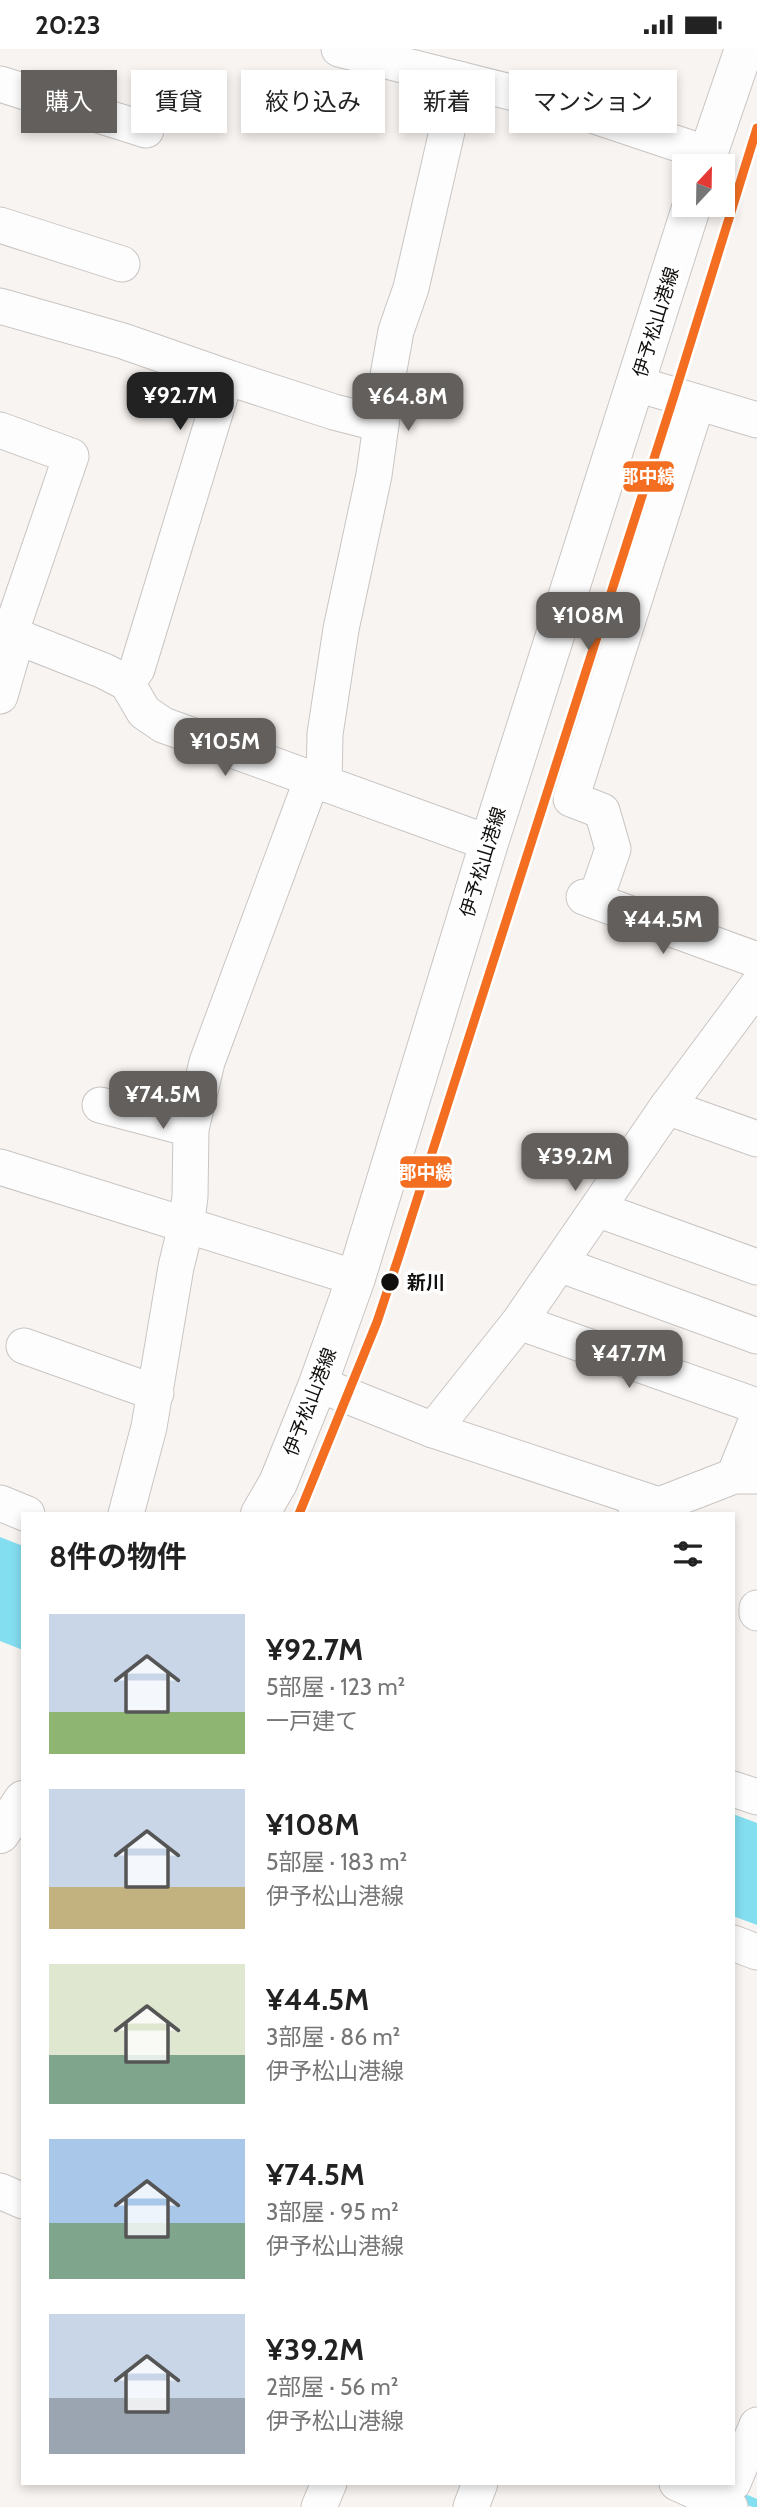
<!DOCTYPE html>
<html lang="ja">
<meta charset="utf-8">
<style>
:root{--surface:#fff;--page:#f6f6f6;--text:#222;--muted:#767676;--accent:#625f5d}
body{margin:0;font-family:Cabin,"Noto Sans JP",sans-serif;background:var(--page);color:var(--text);height:100vh;display:flex;flex-direction:column;font-size:26px;white-space:nowrap}
*{box-sizing:border-box;margin:0}
p{font-size:23px;color:var(--muted)}
.icon{flex:none;width:38px;height:38px;fill:none;stroke:currentColor;stroke-width:2;stroke-linecap:round;stroke-linejoin:round}
.map{position:relative;flex:1;overflow:hidden}
.side{position:absolute;left:21px;top:1463px;width:714px;height:973px;display:flex;flex-direction:column;background:var(--surface);border-radius:0px;box-shadow:0 4px 10px #0003}
.side>*{flex:none}
.banner{position:absolute;left:21px;top:21px;width:716px;height:63px;display:flex;gap:14px}
.needle{width:46px;rotate:22deg}
.controls{position:absolute;left:672px;top:105px;display:grid;gap:14px}
.controls a{display:grid;place-items:center;width:63px;height:63px;border-radius:0px;background:var(--surface);box-shadow:0 4px 10px #0003;font-size:35px}
.price{position:absolute;translate:-50% -60px;padding:0 16px;border-radius:14px;background:var(--accent);color:#fff;font-size:23px;line-height:46px;filter:drop-shadow(0 2px 4px #0008)}
.price::after{content:'';position:absolute;left:50%;top:42px;width:21px;height:16px;margin-left:-10px;background:inherit;clip-path:polygon(0 0,100% 0,50% 100%)}
.price.current{background:#222;color:#fff}
ul{padding:0;list-style:none}
li{display:flex;align-items:center;gap:21px;height:175px;padding:0 28px}
li span{display:grid;place-items:center;flex:none;width:196px;height:140px;border-radius:0px;color:#555}
li>.icon{margin-inline-start:auto}
span .icon{width:84px;height:84px;fill:#fffc;stroke-width:1}
li b{font-size:30px}
h2{display:flex;justify-content:space-between;align-items:center;height:84px;padding:0 28px;font-size:30px}
.chip{padding:0 24px;border-radius:0px;background:var(--surface);box-shadow:0 4px 10px #0003;font-size:24px;line-height:63px}
.chip.current{background:var(--accent);color:#fff}
.status{display:flex;justify-content:space-between;align-items:center;height:49px;padding:0 35px;background:var(--surface);direction:ltr}
.status svg{height:19px;fill:currentColor}
.map>svg:first-child{display:block}
</style>
<div class="status"><b>20:23</b><svg viewBox="0 0 49 12"><path d="M0 12V9h3v3zM5 12V6h3v6zM10 12V3h3v9zM15 12V0h3v12zM26 1h20v11H26zM47 4h2v5h-2z"/></svg></div>
<div class="map">
<svg width="757" height="2458" viewBox="0 0 757 2458">
<rect width="100%" height="100%" fill="#f8f4f1"/>
<!-- water -->
<g fill="#83def0">
<path d="M0 1488 23 1497V1601L0 1592Z"/>
<path d="M733 1765 757 1774V1876L733 1867Z"/>
</g>
<g fill="none" stroke-linecap="round" stroke-linejoin="round">
<!-- stream -->
<path stroke="#83def0" stroke-width="9" d="M736 2446 757 2455"/>
<!-- minor casing -->
<g stroke="#c8c5c3" stroke-width="37">
<g id="minor">
<path d="M339 0 562 56 708 105"/>
<path d="M0 35 146 81"/>
<path d="M0 176 122 215"/>
<path d="M0 257 123 292 226 328 137 620 127 634"/>
<path d="M226 328 334 363 381 375"/>
<path d="M637 335 757 371"/>
<path d="M0 381 71 407 10 585"/>
<path d="M0 581 104 622 127 634 144 663 163 676 489 794"/>
<path d="M0 647 17 588"/>
<path d="M324 735 325 685 341 580 374 426 387 332 396 282 411 239 459 30"/>
<path d="M584 848 757 911"/>
<path d="M595 852 613 800 602 762 571 750 697 354"/>
<path d="M100 1056 191 1080"/>
<path d="M667 1058 757 1090"/>
<path d="M0 1118 356 1229"/>
<path d="M597 1160 757 1218"/>
<path d="M559 1215 757 1287"/>
<path d="M519 1273 757 1357"/>
<path d="M24 1297 156 1344"/>
<path d="M318 1335 433 1381 656 1455"/>
<path d="M433 1381 519 1273 667 1058 757 937"/>
<path d="M734 1427 757 1370"/>
<path d="M0 1454 27 1465"/>
<path d="M126 1465 149 1378 176 1218 186 1177 190 1148 191 1080 207 1013 312 730"/>
<path d="M636 1465 734 1427H757"/>
<path d="M757 1559V1564"/>
<path d="M733 1740 757 1748"/>
<path d="M733 1894 757 1903"/>
<path d="M0 2142 23 2152"/>
<path d="M677 2434 730 2458"/>
<path d="M733 2434 757 2376"/>
<path d="M319 2458 329 2434"/>
<path d="M471 2458 480 2434"/>
</g>
</g>
<!-- major casing -->
<g stroke="#c8c5c3" stroke-width="40">
<g id="major">
<path d="M704 117 744 0"/>
<path d="M260 1465 278 1434 318 1335 356 1229 489 794 692 156"/>
<path d="M0 1785 23 1751"/>
</g>
</g>
<!-- minor -->
<use href="#minor" stroke="#fefdfd" stroke-width="35"/>
<!-- major -->
<use href="#major" stroke="#fefdfd" stroke-width="38"/>
<!-- rail-1 casing -->
<g stroke="#fff" stroke-width="14">
<path id="rail-1" d="M299 1465 377 1273 399 1207 674 347 757 79"/>
</g>
<!-- rail-1 -->
<use href="#rail-1" stroke="#f36e21" stroke-width="9"/>
</g>
<!-- markers -->
<circle fill="#110f0d" stroke="#fff" stroke-width="2.5" cx="390" cy="1233" r="10"/>
<g text-anchor="middle" dominant-baseline="central" stroke-width="7" stroke-linejoin="round" paint-order="stroke">
<!-- street labels -->
<g font-size="19" fill="#110f0d" stroke="#fff">
<text transform="translate(656 273) rotate(-73)">伊予松山港線</text>
<text transform="translate(483 813) rotate(-73)">伊予松山港線</text>
<text transform="translate(310 1353) rotate(-69)">伊予松山港線</text>
</g>
<!-- stop labels -->
<g font-size="19" font-weight="bold" fill="#110f0d" stroke="#fff" text-anchor="start">
<text x="407" y="1233">新川</text>
</g>
</g>
<g stroke="#fff" stroke-width="2.5">
<rect x="622" y="411" width="53" height="33" rx="7" fill="#f36e21"/>
<rect x="399" y="1106" width="54" height="34" rx="7" fill="#f36e21"/>
</g>
<g font-size="19" text-anchor="middle" font-weight="bold" fill="#fff">
<text x="648" y="434">郡中線</text>
<text x="426" y="1130">郡中線</text>
</g>
</svg>
<div class="controls">
<a><svg class="needle" viewBox="-14 -14 28 28"><path d="M0-13l5 13h-10z" fill="#e53935"/><path d="M0 13l5-13h-10z" fill="#767676"/></svg></a>
</div>
<b class="price current" style="left:180px;top:383px">¥92.7M</b>
<b class="price" style="left:408px;top:384px">¥64.8M</b>
<b class="price" style="left:588px;top:603px">¥108M</b>
<b class="price" style="left:225px;top:729px">¥105M</b>
<b class="price" style="left:663px;top:907px">¥44.5M</b>
<b class="price" style="left:163px;top:1082px">¥74.5M</b>
<b class="price" style="left:575px;top:1144px">¥39.2M</b>
<b class="price" style="left:629px;top:1341px">¥47.7M</b>
<div class="banner">
<a class="chip current">購入</a>
<a class="chip">賃貸</a>
<a class="chip">絞り込み</a>
<a class="chip">新着</a>
<a class="chip">マンション</a>
</div>
<section class="side">
<h2>8件の物件<svg class="icon" aria-label="filters" viewBox="0 0 24 24"><path d="M4 7h16M4 17h16"/><circle cx="9" cy="7" r="2"/><circle cx="15" cy="17" r="2"/></svg></h2>
<ul>
<li><span style="background:linear-gradient(#c9d6e8 70%,#8fb573 0)"><svg class="icon" aria-label="home" viewBox="0 0 24 24"><path d="M3 11l9-7 9 7M6 9v11h12V9"/></svg></span><div><b>¥92.7M</b><p>5部屋 · 123 m²</p><p>一戸建て</p></div></li>
<li><span style="background:linear-gradient(#c9d6e8 70%,#c2b280 0)"><svg class="icon" aria-label="home" viewBox="0 0 24 24"><path d="M3 11l9-7 9 7M6 9v11h12V9"/></svg></span><div><b>¥108M</b><p>5部屋 · 183 m²</p><p>伊予松山港線</p></div></li>
<li><span style="background:linear-gradient(#dfe7d0 65%,#7fa58c 0)"><svg class="icon" aria-label="home" viewBox="0 0 24 24"><path d="M3 11l9-7 9 7M6 9v11h12V9"/></svg></span><div><b>¥44.5M</b><p>3部屋 · 86 m²</p><p>伊予松山港線</p></div></li>
<li><span style="background:linear-gradient(#a9c7e8 60%,#7fa58c 0)"><svg class="icon" aria-label="home" viewBox="0 0 24 24"><path d="M3 11l9-7 9 7M6 9v11h12V9"/></svg></span><div><b>¥74.5M</b><p>3部屋 · 95 m²</p><p>伊予松山港線</p></div></li>
<li><span style="background:linear-gradient(#c9d6e8 60%,#9aa5b1 0)"><svg class="icon" aria-label="home" viewBox="0 0 24 24"><path d="M3 11l9-7 9 7M6 9v11h12V9"/></svg></span><div><b>¥39.2M</b><p>2部屋 · 56 m²</p><p>伊予松山港線</p></div></li>
</ul>
</section>
</div>
